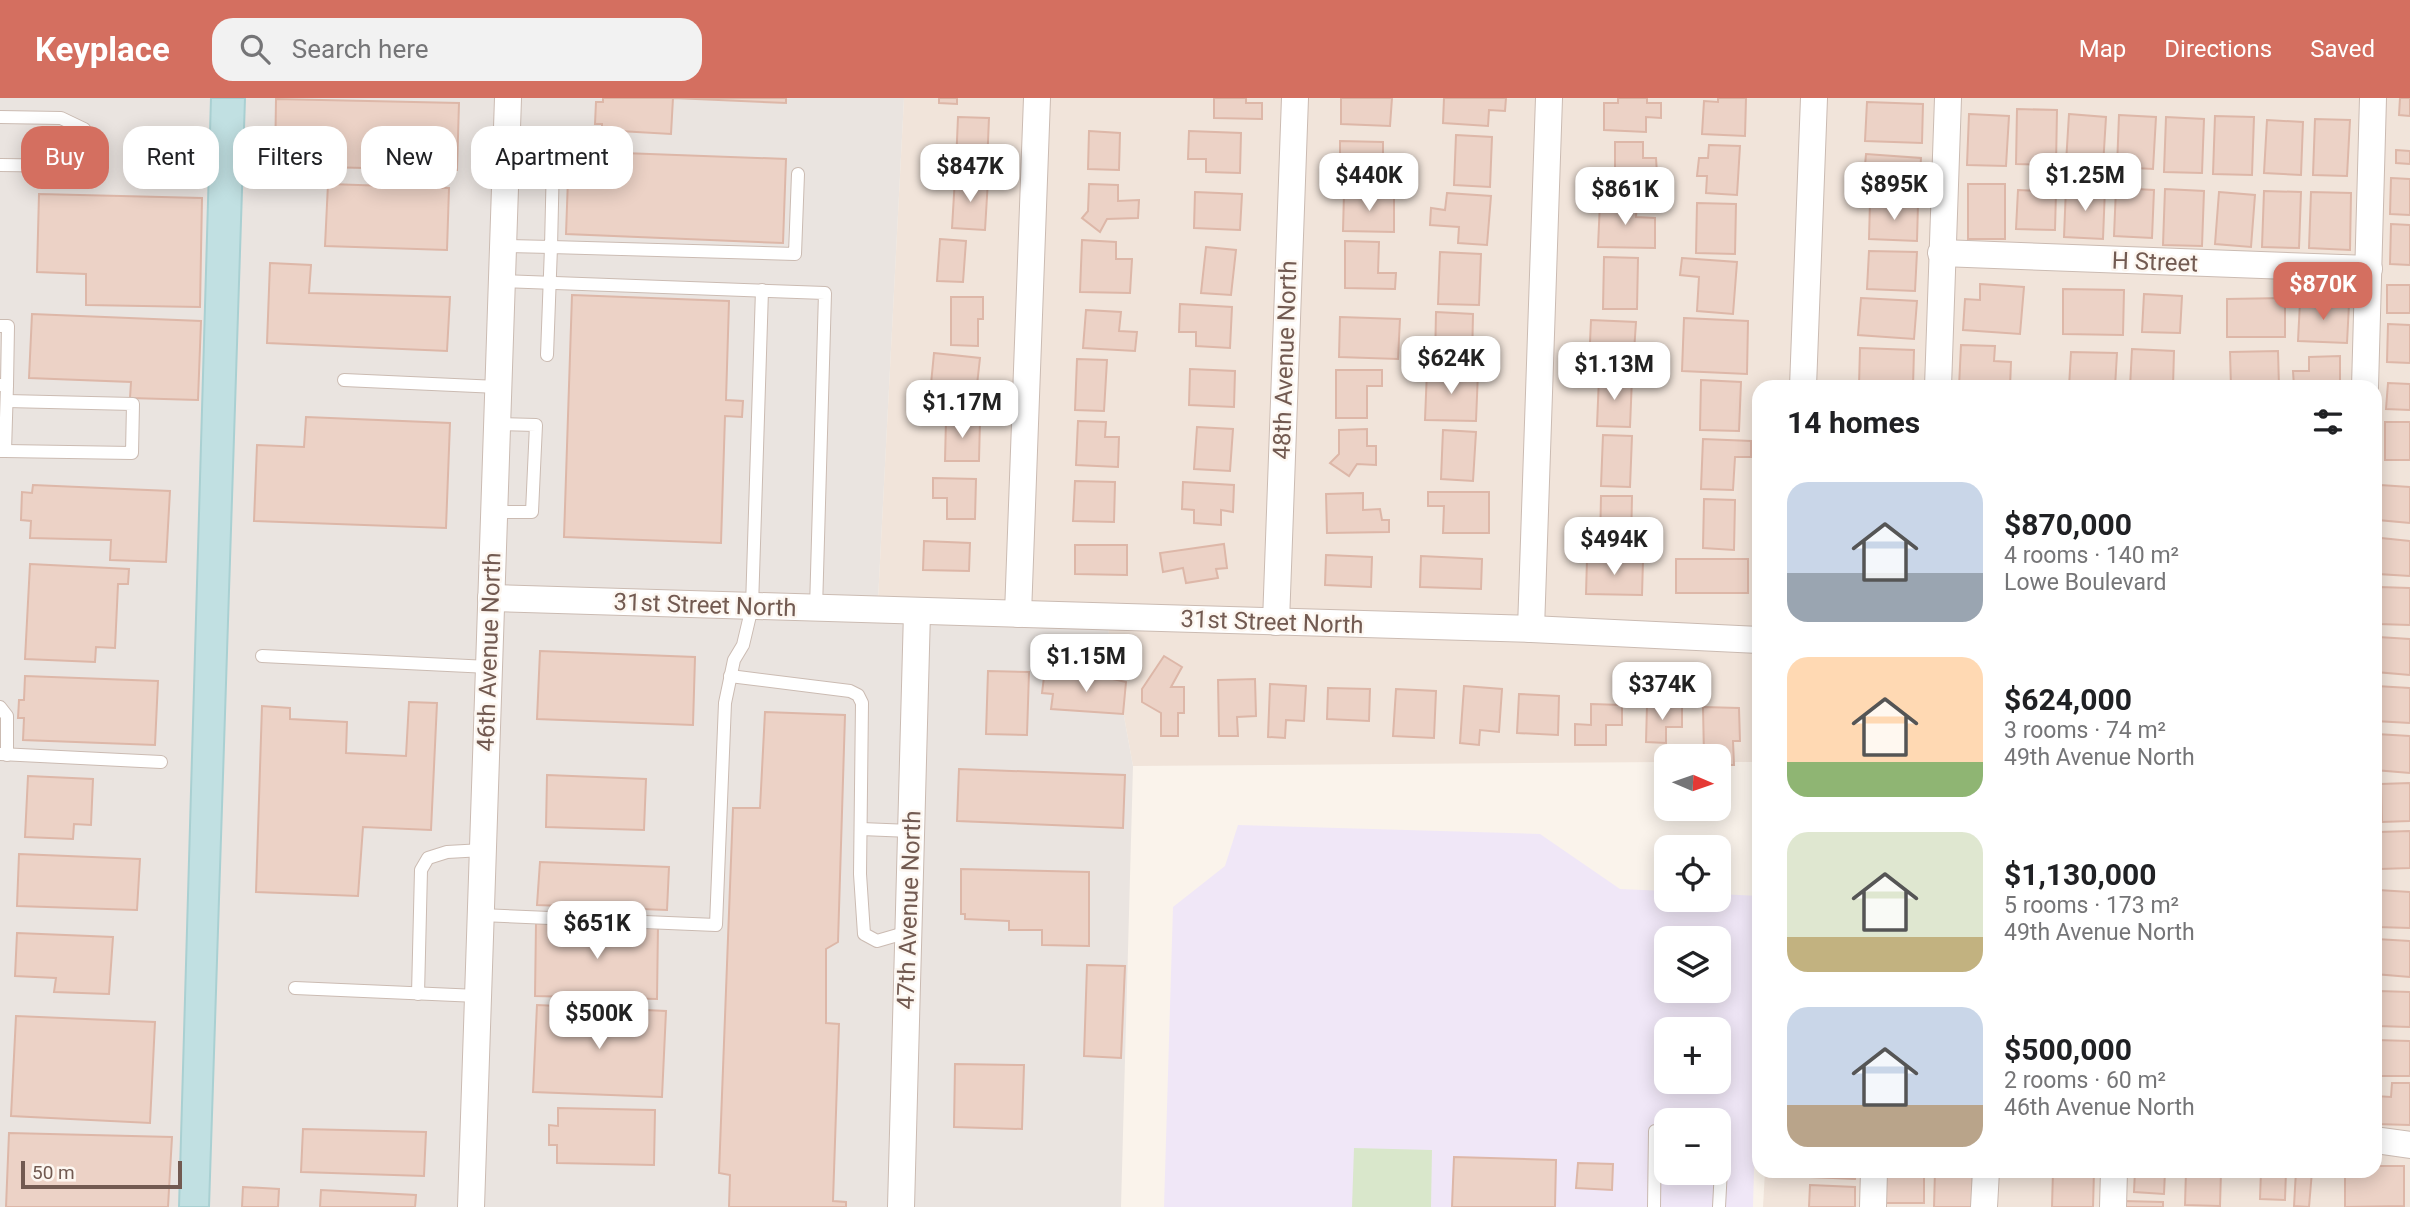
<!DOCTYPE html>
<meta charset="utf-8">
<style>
:root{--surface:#fff;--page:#f2f2f2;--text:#202124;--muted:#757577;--accent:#d46f60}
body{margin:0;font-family:Roboto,sans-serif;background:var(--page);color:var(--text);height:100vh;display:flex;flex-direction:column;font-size:26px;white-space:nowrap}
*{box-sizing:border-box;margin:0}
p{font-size:23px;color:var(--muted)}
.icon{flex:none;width:38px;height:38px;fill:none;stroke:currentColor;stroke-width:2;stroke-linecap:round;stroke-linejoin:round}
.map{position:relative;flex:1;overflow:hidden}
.side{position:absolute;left:1752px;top:282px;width:630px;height:798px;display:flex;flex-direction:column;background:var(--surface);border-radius:21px;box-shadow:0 4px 18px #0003}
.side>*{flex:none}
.top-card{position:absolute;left:21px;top:28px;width:665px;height:63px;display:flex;gap:14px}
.needle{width:46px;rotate:92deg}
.fabs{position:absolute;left:1654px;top:646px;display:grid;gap:14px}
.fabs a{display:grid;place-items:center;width:77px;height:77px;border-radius:14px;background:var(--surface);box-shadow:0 4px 18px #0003;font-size:35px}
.scale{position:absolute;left:21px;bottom:18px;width:161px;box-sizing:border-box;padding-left:7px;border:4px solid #725a51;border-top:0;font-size:19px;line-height:24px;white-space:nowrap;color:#725a51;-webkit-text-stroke:5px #fdf7f1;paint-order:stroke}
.price{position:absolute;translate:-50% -60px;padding:0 16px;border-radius:14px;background:#fff;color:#222;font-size:23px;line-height:46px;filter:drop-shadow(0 2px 4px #0008)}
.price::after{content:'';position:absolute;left:50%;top:42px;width:21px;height:16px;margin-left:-10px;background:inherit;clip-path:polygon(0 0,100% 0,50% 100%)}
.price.active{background:var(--accent);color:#fff}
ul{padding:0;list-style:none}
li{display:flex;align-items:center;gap:21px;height:175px;padding:0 35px}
li span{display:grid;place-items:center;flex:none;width:196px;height:140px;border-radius:21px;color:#555}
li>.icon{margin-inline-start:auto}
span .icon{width:84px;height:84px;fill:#fffc;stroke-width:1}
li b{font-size:30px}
h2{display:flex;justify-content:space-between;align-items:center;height:84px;padding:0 35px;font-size:30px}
.pill{padding:0 24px;border-radius:21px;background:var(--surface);box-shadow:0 4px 18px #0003;font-size:24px;line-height:63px}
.pill.active{background:var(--accent);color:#fff}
header{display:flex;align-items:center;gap:42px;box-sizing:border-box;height:98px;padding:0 35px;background:var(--accent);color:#fff}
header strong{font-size:33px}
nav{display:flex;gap:38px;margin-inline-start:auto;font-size:24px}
.search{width:490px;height:63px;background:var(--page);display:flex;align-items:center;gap:18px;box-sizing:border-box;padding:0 24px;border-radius:21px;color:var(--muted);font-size:26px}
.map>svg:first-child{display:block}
</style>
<header>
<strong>Keyplace</strong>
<div class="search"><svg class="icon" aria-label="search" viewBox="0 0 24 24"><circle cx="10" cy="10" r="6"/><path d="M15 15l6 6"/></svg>Search here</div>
<nav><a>Map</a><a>Directions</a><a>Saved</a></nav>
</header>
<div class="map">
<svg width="2410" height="1109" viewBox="0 0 2410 1109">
<rect width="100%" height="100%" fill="#faf3eb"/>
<!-- residential -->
<g fill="#f1e4da">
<path d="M904 0H1025L1006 505 878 502Z"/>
<path d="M1050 0H1282L1263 512 1031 506Z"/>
<path d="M1308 0H1537L1519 520 1288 513Z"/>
<path d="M1562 0H1802L1791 289H1759V531L1544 521Z"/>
<path d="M1826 0H2410V1109H1763L1765 1073H2375V289H1816Z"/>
<path d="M1108 530 1530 543 1759 553V664H1719L1718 658H1666V664L1133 668Z"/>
</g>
<!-- industrial -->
<g fill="#eae4e0">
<path d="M0 0H211L179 1109H0Z"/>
<path d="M245 0H495L459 1109H209Z"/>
<path d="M520 0H904L878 502 504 489Z"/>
<path d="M503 511 904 525 888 1109H484Z"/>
<path d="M929 526 1108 530 1133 668 1121 1109H913Z"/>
</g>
<!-- education -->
<path fill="#f0e7f7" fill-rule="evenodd" d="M1238 727 1540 736 1620 791 1666 793V802H1718L1719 796 1759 798V891L1753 1109H1164L1173 809 1225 768ZM1666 840H1718V892H1666ZM1666 931H1718V984H1666ZM1666 1022H1718V1074H1666Z"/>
<!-- pitch -->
<path fill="#d9e7cb" d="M1354 1050 1432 1052 1431 1109H1352Z"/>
<!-- water -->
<path fill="#c1e0e2" stroke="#a9d0d2" stroke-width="2" d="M211 0H245L209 1109H179Z"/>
<!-- building -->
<g fill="#ecd2c6" stroke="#ddb7a8" stroke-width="2">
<path d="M603 0H786V5L673 0 671 36 602 32V26H595L596 4H603Z"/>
<path d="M939 0H957V6L939 5Z"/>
<path d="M1214 0H1246V5H1262V21L1214 20Z"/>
<path d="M1341 0H1392L1390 28 1341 26Z"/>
<path d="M1444 0H1506L1505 13 1489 12 1488 28 1443 25Z"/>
<path d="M1618 0H1647V5H1661V20L1646 19V34L1604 32V5H1618Z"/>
<path d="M1718 0H1746L1745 38 1702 36 1704 3 1718 4Z"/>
<path d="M2400 0H2410V18L2399 17Z"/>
<path d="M276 1 459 5 457 72 275 68Z"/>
<path d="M1867 4 1923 6 1922 45 1865 43Z"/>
<path d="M2017 11 2057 12 2056 67 2016 66Z"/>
<path d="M1969 16 2009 18 2006 68 1967 67Z"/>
<path d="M2069 16 2106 19 2103 68 2066 65Z"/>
<path d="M2119 17 2156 19 2153 71 2117 69Z"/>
<path d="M2215 18 2254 19 2252 77 2213 76Z"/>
<path d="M958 19 989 20 987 67 956 66Z"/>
<path d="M2166 19 2204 21 2202 75 2164 74Z"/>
<path d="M2315 21 2350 22 2347 78 2313 77Z"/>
<path d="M2267 22 2303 24 2301 77 2264 75Z"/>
<path d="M1089 33 1120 35 1119 72 1088 71Z"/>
<path d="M1189 33 1241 35 1240 75 1206 74V61H1188Z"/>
<path d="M1456 37 1492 39 1490 89 1454 87Z"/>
<path d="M1340 43 1383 44V63H1397V83L1340 82Z"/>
<path d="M1615 44H1643V60H1656L1657 76H1643V92H1615Z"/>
<path d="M1709 47 1740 48 1737 97 1706 95 1707 78H1697L1699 60H1708Z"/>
<path d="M2396 52 2410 53V66L2396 65Z"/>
<path d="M569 53 786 61 783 145 566 136Z"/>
<path d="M1866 56 1921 60 1919 94 1863 90Z"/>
<path d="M955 80 988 82 985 132 952 130Z"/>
<path d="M2391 80 2410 81V117L2390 116Z"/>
<path d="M328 86 449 90 447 152 325 148Z"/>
<path d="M1089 86 1118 87V103L1139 102 1138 120 1107 121 1100 134 1082 120 1088 113Z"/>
<rect x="1968" y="86" width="37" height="55"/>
<path d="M2066 89 2105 90 2103 141 2064 139Z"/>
<path d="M2116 90 2154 92 2152 140 2114 138Z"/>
<path d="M2165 91 2204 93 2202 148 2163 147Z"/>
<path d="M2018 92 2056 94 2055 132 2016 131Z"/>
<path d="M2264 93 2301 94 2299 150 2262 149Z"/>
<path d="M1195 94 1242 96 1240 132 1194 130Z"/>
<path d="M2219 94 2255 97 2251 149 2215 146Z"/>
<path d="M2311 94 2351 95 2350 152 2309 150Z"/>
<path d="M1344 95 1394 96V134L1343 133Z"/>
<path d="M1447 95 1491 98 1487 147 1458 145 1459 129 1430 127 1431 110 1445 112Z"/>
<path d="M39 96 202 100 200 209 86 207V176L37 174Z"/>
<path d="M1600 104H1637L1636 119 1655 120V150L1598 149Z"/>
<path d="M1870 104 1918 106 1917 143 1869 141Z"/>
<path d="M1697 105 1736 106 1735 156 1696 155Z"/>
<path d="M2391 126 2410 127V167L2390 166Z"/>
<path d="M940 141 966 143 963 184 937 183Z"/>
<path d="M1082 142 1116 144V161H1132L1130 195 1080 194Z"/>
<path d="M1345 143 1379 144 1378 175H1396L1395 191 1345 190Z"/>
<path d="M1206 149 1236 152 1231 197 1201 195Z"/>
<path d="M1869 153 1917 154 1915 193 1867 191Z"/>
<path d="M1440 154 1481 156 1479 207 1438 206Z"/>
<path d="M1604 159 1638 160 1637 211H1603Z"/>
<path d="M1682 160 1737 164 1733 216 1697 213 1699 179 1680 177Z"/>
<path d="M270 165 311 167 309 195 450 199 447 253 267 245Z"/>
<path d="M1980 186 2024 189 2020 236 1963 232 1965 201 1980 202Z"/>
<rect x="2387" y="187" width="23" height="28"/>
<path d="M2063 191 2124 192 2123 237 2063 236Z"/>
<path d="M2144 196 2182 198 2180 235 2142 234Z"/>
<path d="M572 197 729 203 726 302 743 303 742 319 725 318 721 445 564 439Z"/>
<path d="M951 199H983V221H978V248L951 247Z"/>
<path d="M1861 200 1917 203 1914 241 1858 237Z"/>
<path d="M2285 200V239H2227V201Z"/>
<path d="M2300 204 2349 206 2347 245 2298 243Z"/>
<path d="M1180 206 1232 209 1230 250 1196 248V234H1179Z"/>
<path d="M1086 212 1121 214 1119 233 1137 234 1135 253 1083 250Z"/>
<path d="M1436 214 1473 216 1472 264H1435Z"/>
<path d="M32 216 201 223 198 302 130 300 131 284 29 280Z"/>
<path d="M1340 219 1400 221 1398 261 1339 259Z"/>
<path d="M1684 220 1748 223 1747 276 1682 273Z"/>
<path d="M1591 222 1636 224 1634 254H1649L1648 269 1589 267Z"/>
<path d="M2388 226 2410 227V265L2387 264Z"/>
<path d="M1961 247 1995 248 1994 263 2011 264 2010 289H1959Z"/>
<path d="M1860 250 1914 252 1913 289 1859 288Z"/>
<path d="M2132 251 2174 253 2173 289H2130Z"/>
<path d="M2278 253 2279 289H2231L2230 254Z"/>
<path d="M2071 254 2117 255 2115 289H2069Z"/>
<path d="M934 255 980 260 975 305 945 302 946 287 931 286Z"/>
<path d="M2340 258V289H2294L2293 273H2309V259Z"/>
<path d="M1077 261 1107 262 1104 313 1075 312Z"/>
<path d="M1190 271 1235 273 1234 309 1189 307Z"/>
<path d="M1336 272H1382V288H1367V320H1336Z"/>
<path d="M1427 272 1478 274 1476 323 1425 322Z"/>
<path d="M1599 279 1632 280 1630 329 1597 328Z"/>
<path d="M1701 282 1741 284 1739 333 1700 332Z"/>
<path d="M2388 285 2410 286V312L2386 311Z"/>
<path d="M306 319 450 325 446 430 254 423 257 347 304 349Z"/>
<path d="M946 321 980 322 979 363H945Z"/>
<path d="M1078 323 1106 324 1105 339H1119L1118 369 1076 367Z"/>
<rect x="2385" y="324" width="25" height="38"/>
<path d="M1197 329 1233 331 1230 373 1194 371Z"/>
<path d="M1367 331V348H1376V367L1357 366 1349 378 1330 365 1339 356V332Z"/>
<path d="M1443 332 1476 334 1473 383 1441 381Z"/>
<path d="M1603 337 1632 338 1630 389 1601 388Z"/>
<path d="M1703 341 1751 343V359H1735L1733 392 1701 391Z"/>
<path d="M933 380 976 381 975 421H947V400H933Z"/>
<path d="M1075 383 1115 384 1114 424 1073 423Z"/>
<path d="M1183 384 1234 387 1233 414 1221 412V427L1194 425V412L1182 411Z"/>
<path d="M33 387 170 393 166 464 110 462 111 442 30 440 31 423 21 422 22 394 32 395Z"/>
<path d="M2380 387 2410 389V425L2378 422Z"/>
<path d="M1428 394H1489V435H1443L1444 408H1428Z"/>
<path d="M1363 395V412L1380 411 1382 422H1389V434L1327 435 1326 396Z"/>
<path d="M1601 398H1632L1631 448 1600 447Z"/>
<path d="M1704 401 1735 402 1734 452 1703 450Z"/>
<path d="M2381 440 2410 443V478L2378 476Z"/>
<path d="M924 443 970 445 969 473 923 472Z"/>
<path d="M1224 446 1227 470 1216 471 1218 480 1186 485 1183 470 1163 474 1160 455Z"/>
<path d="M1075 447H1127V477L1075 476Z"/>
<path d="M1326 457 1372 459 1371 489 1325 487Z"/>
<path d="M1421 458 1482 461 1481 491 1420 489Z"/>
<path d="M1587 461 1643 462 1642 497 1586 496Z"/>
<rect x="1676" y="461" width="72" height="34"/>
<path d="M30 466 129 471 128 486H118L115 550 96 549 95 564 25 561Z"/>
<path d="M2379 489 2410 490V527L2378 526Z"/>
<path d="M2378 539 2410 541V577L2376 574Z"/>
<path d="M540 553 695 559 693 627 537 621Z"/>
<path d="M1164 558 1182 569 1171 589H1184V615H1178V638H1161V615L1142 604V591Z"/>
<path d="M988 573 1029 574 1027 637 986 636Z"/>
<path d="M1095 577 1126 584 1123 616 1051 611 1053 596 1042 595 1044 579 1094 581Z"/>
<path d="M25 578 158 583 155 647 23 642 24 620H18L19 602H24Z"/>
<path d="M1255 581 1256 618 1237 619 1238 638H1219L1218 582Z"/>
<path d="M1270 586 1306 588 1304 623 1286 622 1285 640 1268 639Z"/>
<path d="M1464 588 1502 591 1499 634 1480 632 1479 647 1460 645Z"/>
<path d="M2376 588 2410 590V625L2375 623Z"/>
<path d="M1328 590 1370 591 1369 623 1327 621Z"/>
<path d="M1396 591 1436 593 1434 640 1393 638Z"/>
<path d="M1519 596 1559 598 1558 637 1517 635Z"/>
<path d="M409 604 437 605 431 732 363 729 358 798 256 794 262 608 290 610V621L347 624 346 655 406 658Z"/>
<path d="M1591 606 1622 607V627H1606V647H1575V626L1591 627Z"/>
<path d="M1647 607 1682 608V629H1666V645L1646 644Z"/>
<path d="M1703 609 1739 610 1740 643H1733L1734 667H1718V658H1704Z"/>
<path d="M765 614 845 617 838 844 826 851V925L839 926 833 1103 846 1104V1109H729L730 1077 719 1075 733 710H760Z"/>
<path d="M2376 636 2410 638V675L2375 672Z"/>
<path d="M959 671 1125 677 1123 730 957 723Z"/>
<path d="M547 677 646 681 644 732 546 729Z"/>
<path d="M28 678 93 681 91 727 74 726 73 741 25 739Z"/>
<path d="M2410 685V723L2382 724 2381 686Z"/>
<path d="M2410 733V770L2380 771 2379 734Z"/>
<path d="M19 756 140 761 137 812 17 808Z"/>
<path d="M540 764 669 769 667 812 537 807Z"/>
<path d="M961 771 1089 774V848L1042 847V832H1009V823L965 821V816H961Z"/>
<path d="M2378 792 2410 794V830L2377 829Z"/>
<path d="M536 825 658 827 657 901 535 898Z"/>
<path d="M17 835 113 839 109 896 54 894 56 880 15 878Z"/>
<path d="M2376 841 2410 843V879L2375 876Z"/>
<path d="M1087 867 1125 868 1121 960 1084 958Z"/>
<path d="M2378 893 2410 894V929L2377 928Z"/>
<path d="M537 907 666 913 662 999 533 994Z"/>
<path d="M16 918 155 924 150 1025 11 1018Z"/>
<path d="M2375 942 2410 943V978H2375Z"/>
<path d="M955 966 1024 967 1022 1031 954 1029Z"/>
<path d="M2392 985H2410V1027L2375 1026V998L2391 999Z"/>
<path d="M558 1010 655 1012 654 1067 557 1065V1047H549V1027L558 1028Z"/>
<path d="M303 1031 426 1034 424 1078 301 1074Z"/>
<path d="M9 1035 172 1039 168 1109H6Z"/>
<path d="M1454 1059 1556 1062 1555 1109H1452Z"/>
<path d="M1578 1065 1613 1066 1612 1092 1576 1090Z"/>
<path d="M2375 1068H2404V1108L2345 1109V1073H2375Z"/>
<path d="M1811 1073H1856L1855 1081 1811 1079Z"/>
<rect x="1884" y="1073" width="40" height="32"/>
<path d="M1935 1073H1973L1972 1109H1934Z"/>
<path d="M2053 1073H2094L2093 1109H2052Z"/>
<path d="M2135 1073H2165L2164 1096 2134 1094Z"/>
<path d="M2186 1073H2221L2220 1108 2185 1107Z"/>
<path d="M2261 1073H2286L2285 1102 2260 1101Z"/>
<path d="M2296 1073H2312L2309 1109 2294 1108Z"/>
<path d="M1810 1087 1855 1089V1109H1809Z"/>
<path d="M243 1089 279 1091 278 1109H242Z"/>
<path d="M321 1092 416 1097 415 1109H320Z"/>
<path d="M2123 1103 2163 1104V1109H2123Z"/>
</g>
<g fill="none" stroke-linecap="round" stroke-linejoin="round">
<!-- lane casing -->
<g stroke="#cbbbb2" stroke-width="14">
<g id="lane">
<path d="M0 19 61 20 84 31 79 68 0 67"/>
<path d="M503 148 551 149 553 63"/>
<path d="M501 183 825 195 816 511"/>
<path d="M0 228H8L7 287"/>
<path d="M547 257 551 149 795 156 798 76"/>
<path d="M344 282 498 289"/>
<path d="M0 287H7L5 353H0"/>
<path d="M5 353 132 355 133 306 7 303"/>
<path d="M494 414H532L536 327 497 326"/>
<path d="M262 558 489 569"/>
<path d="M730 578 850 593 858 597 862 605 860 776 864 836 877 843 908 834"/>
<path d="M0 609 7 618V657"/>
<path d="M0 656 161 664"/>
<path d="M861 731 911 733"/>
<path d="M481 817 716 827 725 605 734 562 743 547 752 509 762 192"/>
<path d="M295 890 478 898"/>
<path d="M418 896 421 772 428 760 447 754 483 752"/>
<path d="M1718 1064 1721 1071 1719 1109"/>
<path d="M1654 1109 1655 1033H1666"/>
</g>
</g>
<!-- street casing -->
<g stroke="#cbbbb2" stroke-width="28">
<g id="street">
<path d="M1941 155 2369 171"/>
<path d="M1803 289 1814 0"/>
<path d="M1938 289 1948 0"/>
<path d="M2365 289 2373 0"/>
<path d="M491 500 1531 531 1759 542"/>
<path d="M1018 516 1037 0"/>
<path d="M1276 524 1295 0"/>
<path d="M1531 531 1549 0"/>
<path d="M2375 1042 2410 1047"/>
<path d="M471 1109 508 0"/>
<path d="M901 1109 917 514"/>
<path d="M1873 1109 1874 1073"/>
<path d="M1984 1109 1986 1073"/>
<path d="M2113 1109 2114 1073"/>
</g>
</g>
<!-- lane -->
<use href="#lane" stroke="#fff" stroke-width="12"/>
<!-- street -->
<use href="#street" stroke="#fff" stroke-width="26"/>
</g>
<g text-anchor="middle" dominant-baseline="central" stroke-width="5" stroke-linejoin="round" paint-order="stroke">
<!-- street labels -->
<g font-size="24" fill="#725a51" stroke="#fdf7f1">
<text transform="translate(2155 164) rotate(2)">H Street</text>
<text transform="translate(1285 262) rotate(-88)">48th Avenue North</text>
<text transform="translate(705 507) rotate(2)">31st Street North</text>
<text transform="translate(1272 524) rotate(2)">31st Street North</text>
<text transform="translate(489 554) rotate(-88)">46th Avenue North</text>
<text transform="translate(909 812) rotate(-88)">47th Avenue North</text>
</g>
</g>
</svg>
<div class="fabs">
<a><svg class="needle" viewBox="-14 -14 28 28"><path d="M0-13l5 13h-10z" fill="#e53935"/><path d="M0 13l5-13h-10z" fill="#757577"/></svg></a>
<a><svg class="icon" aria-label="locate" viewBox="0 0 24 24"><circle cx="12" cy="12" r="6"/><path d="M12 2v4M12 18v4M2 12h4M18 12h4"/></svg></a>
<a><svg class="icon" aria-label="layers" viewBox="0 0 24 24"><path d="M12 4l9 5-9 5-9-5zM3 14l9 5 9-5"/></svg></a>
<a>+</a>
<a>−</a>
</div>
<div class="scale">50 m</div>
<b class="price" style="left:970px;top:106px">$847K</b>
<b class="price" style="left:1369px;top:115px">$440K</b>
<b class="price" style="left:2085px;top:115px">$1.25M</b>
<b class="price" style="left:1894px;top:124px">$895K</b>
<b class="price" style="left:1625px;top:129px">$861K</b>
<b class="price active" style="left:2323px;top:224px">$870K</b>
<b class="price" style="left:1451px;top:298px">$624K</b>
<b class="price" style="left:1614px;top:304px">$1.13M</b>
<b class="price" style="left:962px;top:342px">$1.17M</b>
<b class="price" style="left:1614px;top:479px">$494K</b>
<b class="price" style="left:1086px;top:596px">$1.15M</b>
<b class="price" style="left:1662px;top:624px">$374K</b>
<b class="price" style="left:597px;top:863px">$651K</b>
<b class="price" style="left:599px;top:953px">$500K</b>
<div class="top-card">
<a class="pill active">Buy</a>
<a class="pill">Rent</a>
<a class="pill">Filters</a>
<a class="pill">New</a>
<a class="pill">Apartment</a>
</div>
<section class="side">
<h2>14 homes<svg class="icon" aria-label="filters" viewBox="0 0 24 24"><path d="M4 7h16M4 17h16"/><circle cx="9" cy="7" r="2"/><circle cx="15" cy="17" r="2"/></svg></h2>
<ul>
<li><span style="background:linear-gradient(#c9d6e8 65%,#9aa5b1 0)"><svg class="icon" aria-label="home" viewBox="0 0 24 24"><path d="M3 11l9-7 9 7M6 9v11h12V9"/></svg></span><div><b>$870,000</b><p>4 rooms · 140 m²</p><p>Lowe Boulevard</p></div></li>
<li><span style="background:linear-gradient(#ffd9b3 75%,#8fb573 0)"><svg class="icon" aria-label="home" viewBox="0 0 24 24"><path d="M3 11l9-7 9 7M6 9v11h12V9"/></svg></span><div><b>$624,000</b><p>3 rooms · 74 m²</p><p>49th Avenue North</p></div></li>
<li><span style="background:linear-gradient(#dfe7d0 75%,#c2b280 0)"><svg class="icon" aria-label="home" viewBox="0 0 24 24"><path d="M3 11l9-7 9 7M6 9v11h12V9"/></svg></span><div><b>$1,130,000</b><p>5 rooms · 173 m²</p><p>49th Avenue North</p></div></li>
<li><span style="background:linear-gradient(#c9d6e8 70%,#b9a48a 0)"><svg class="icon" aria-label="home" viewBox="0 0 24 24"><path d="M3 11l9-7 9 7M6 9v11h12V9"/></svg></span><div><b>$500,000</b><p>2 rooms · 60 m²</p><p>46th Avenue North</p></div></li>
</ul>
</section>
</div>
